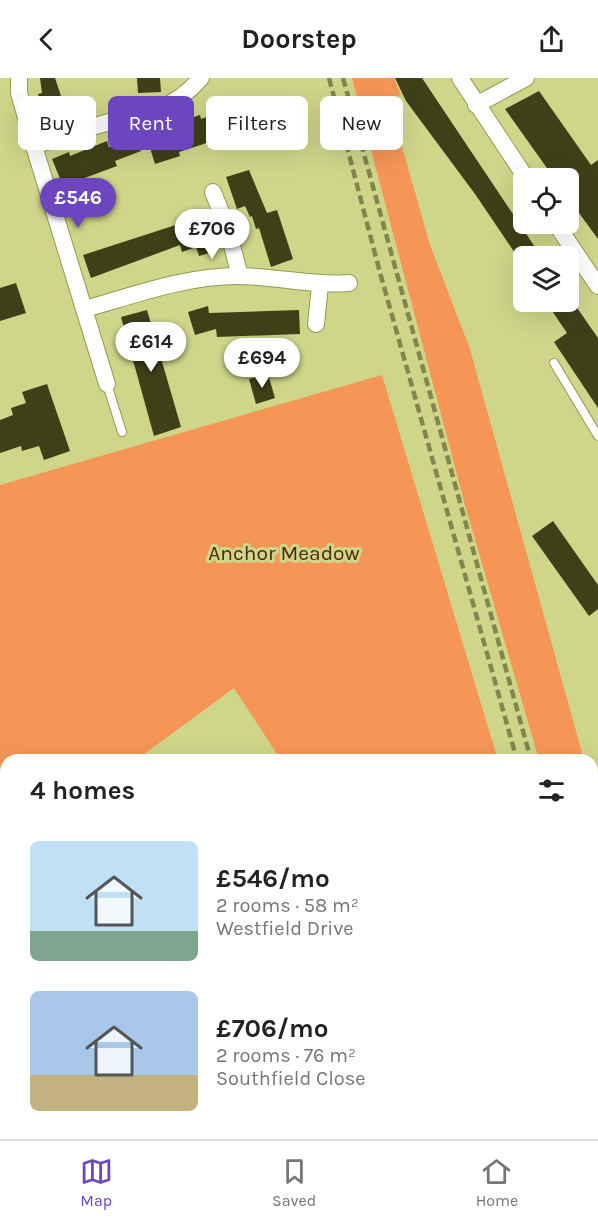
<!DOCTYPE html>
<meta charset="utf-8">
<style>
:root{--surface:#fff;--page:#f6f6f6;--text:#222;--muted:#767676;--line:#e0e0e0;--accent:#6b46bf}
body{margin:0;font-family:Karla,sans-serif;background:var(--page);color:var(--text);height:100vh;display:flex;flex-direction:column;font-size:22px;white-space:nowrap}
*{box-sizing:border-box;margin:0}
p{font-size:20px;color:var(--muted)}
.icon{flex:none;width:33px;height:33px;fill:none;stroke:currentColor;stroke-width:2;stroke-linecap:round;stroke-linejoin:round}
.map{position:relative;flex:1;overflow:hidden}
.sheet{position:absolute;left:0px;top:676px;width:598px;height:386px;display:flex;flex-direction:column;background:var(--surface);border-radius:18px 18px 0 0;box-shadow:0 6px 24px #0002}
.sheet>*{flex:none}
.hud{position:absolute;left:18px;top:18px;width:562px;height:54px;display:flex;gap:12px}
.controls{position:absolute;left:513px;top:90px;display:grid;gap:12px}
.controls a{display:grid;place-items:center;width:66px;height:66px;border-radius:9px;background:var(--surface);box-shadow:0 6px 24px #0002;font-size:30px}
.price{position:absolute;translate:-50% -51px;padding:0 14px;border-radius:21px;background:#fff;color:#222;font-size:20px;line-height:39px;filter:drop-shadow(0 2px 3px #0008)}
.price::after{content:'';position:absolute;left:50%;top:36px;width:18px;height:14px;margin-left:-9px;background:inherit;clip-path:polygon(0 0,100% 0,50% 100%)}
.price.active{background:var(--accent);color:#fff}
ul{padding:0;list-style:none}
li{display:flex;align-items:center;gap:18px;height:150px;padding:0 30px}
li span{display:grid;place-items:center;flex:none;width:168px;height:120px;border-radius:9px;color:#555}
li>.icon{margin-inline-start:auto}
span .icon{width:72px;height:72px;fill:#fffc;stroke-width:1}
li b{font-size:26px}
h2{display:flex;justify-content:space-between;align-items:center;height:72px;padding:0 30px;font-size:26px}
.tag{padding:0 21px;border-radius:9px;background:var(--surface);box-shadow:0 6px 24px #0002;font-size:21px;line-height:54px}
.tag.active{background:var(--accent);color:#fff}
header{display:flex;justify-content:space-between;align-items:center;height:78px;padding:0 30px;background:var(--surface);font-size:27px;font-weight:700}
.dock{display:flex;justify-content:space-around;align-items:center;height:84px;border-top:2px solid var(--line);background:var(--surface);font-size:16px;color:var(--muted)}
.dock a{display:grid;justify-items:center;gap:3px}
.dock .active{color:var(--accent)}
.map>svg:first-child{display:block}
</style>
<header><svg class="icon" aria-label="back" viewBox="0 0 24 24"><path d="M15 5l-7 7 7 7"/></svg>Doorstep<svg class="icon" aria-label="share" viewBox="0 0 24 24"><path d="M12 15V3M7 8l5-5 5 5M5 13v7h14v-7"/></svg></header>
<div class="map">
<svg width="598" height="1061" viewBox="0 0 598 1061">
<rect width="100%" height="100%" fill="#cfd68a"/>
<!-- green -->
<g fill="#f59656">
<path d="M352 0H394L401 17 389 23 430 167 470 271 584 682H539L465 427Z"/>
<path d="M382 297 498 682H281L234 610 136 682H6V780L0 784V407Z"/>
<path d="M592 712 598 731V889L592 870Z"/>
<path d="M593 998 598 1017V1061H491L485 1056H592Z"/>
</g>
<!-- building -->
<g fill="#3e4118">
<path d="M40 0H55L67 36 46 43 38 16 42 15Z"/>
<path d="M137 0H160L161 14 138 15Z"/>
<path d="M395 0H422L541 178H517L475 116 406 23Z"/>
<path d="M539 13 591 87 598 82V161L568 120V100H554L505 31Z"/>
<path d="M260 24 266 41 224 56 225 59 179 74 180 78 155 86 147 60 187 48 185 42 200 37 201 41 218 35 219 38Z"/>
<path d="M136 59 141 73 115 83 117 88 63 108 52 81 69 74 70 78 107 63 109 69Z"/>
<path d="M249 92 267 135 277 132 293 181 271 189 259 150 256 151 252 138 250 139 245 128 237 131 226 99Z"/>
<path d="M213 143 219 158 209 162 213 174 199 178 196 169 182 174 180 167 91 200 83 177 185 144 188 152Z"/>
<path d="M16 205 26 235 0 243V210Z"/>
<path d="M546 224H573L598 260V330L554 264 567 255Z"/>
<path d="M208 228 209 235 299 232 300 256 217 259 216 251 195 257 188 234Z"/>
<path d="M147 232 181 349 154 358 121 239Z"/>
<path d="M268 296 275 320 256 326 249 301Z"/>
<path d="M47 306 70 373 44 382 39 368 22 373 21 368 0 375V342L13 337 11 330 26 325 22 314Z"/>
<path d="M553 443 598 507V531L589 538 532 458Z"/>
</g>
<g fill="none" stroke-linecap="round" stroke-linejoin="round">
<!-- lane casing -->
<g stroke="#93994f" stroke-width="10">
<g id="lane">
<path d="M554 285 598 358"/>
<path d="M107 306 122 354"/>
<path d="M242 1061 247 1056"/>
</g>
</g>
<!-- street casing -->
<g stroke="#93994f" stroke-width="18">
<g id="street">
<path d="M19 0V15L34 68 107 306"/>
<path d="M460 0 526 100"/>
<path d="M476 27 526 0"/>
<path d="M34 68C58 60 81 52 106 45 148 32 169 36 201 0"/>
<path d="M213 114 227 149 240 198"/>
<path d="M556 146 598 208"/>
<path d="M85 231C135 217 185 198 238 198 275 198 311 208 349 205"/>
<path d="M316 246 320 207"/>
</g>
</g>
<!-- lane -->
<use href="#lane" stroke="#fff" stroke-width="8"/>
<!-- street -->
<use href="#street" stroke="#fff" stroke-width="16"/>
<!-- rail -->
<g stroke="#81864e" stroke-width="4.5" stroke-dasharray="9 4.5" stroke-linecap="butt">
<path d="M329 0 379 191 517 682"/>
<path d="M343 0 531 682"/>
<path d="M592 908 598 928"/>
<path d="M592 945 598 964"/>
</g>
</g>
<g text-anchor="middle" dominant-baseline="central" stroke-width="6" stroke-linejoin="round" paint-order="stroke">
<!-- park labels -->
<g font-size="21" fill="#502708" stroke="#cfd68a">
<text x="284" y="475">Anchor Meadow</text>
</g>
</g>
</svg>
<div class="controls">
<a><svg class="icon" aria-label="locate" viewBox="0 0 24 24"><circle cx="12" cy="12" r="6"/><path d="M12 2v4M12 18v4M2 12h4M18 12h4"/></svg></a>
<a><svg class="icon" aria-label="layers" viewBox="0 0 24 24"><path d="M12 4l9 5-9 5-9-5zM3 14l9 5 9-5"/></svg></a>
</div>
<b class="price active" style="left:78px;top:151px">£546</b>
<b class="price" style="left:212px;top:182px">£706</b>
<b class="price" style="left:151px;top:295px">£614</b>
<b class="price" style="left:262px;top:311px">£694</b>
<div class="hud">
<a class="tag">Buy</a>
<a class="tag active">Rent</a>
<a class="tag">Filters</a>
<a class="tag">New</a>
</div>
<section class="sheet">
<h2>4 homes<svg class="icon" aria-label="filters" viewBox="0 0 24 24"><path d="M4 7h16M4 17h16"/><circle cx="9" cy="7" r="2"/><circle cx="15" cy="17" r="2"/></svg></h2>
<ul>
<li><span style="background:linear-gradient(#bfe0f5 75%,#7fa58c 0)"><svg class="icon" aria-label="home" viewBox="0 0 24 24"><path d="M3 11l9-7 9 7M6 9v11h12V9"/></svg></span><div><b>£546/mo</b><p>2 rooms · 58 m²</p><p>Westfield Drive</p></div></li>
<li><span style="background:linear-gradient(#a9c7e8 70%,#c2b280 0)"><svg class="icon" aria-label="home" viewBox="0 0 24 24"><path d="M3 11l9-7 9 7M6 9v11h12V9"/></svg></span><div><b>£706/mo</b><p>2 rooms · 76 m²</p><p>Southfield Close</p></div></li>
</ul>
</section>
</div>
<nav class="dock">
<a class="active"><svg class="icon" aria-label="map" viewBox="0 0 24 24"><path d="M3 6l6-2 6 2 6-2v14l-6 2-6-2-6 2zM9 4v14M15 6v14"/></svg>Map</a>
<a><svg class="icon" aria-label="saved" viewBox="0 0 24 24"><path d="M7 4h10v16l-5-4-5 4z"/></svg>Saved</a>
<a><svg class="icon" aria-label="home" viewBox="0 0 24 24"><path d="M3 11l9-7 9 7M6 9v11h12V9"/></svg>Home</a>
</nav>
